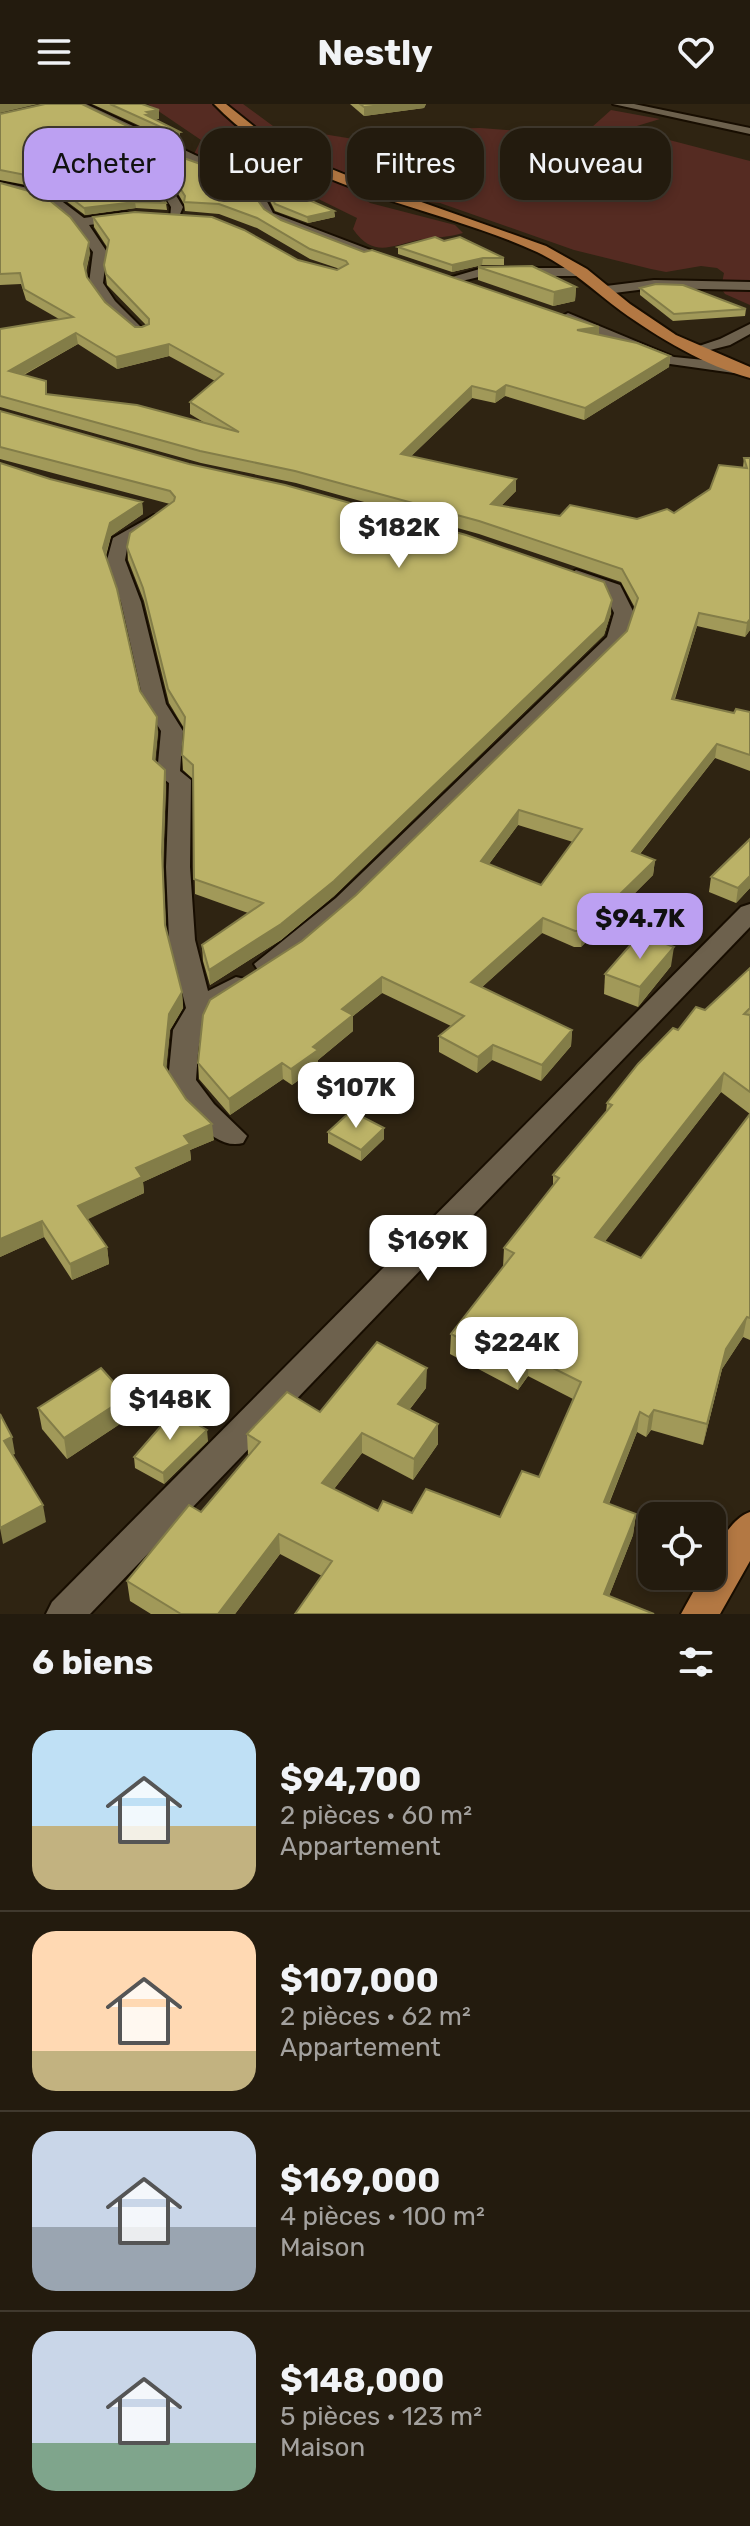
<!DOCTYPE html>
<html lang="fr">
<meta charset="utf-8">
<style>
:root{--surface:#231b0e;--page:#2f281c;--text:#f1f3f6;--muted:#a3a19e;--line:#40392e;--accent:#bca0f2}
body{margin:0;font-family:Rubik,sans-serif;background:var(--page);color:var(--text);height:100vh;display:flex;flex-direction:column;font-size:30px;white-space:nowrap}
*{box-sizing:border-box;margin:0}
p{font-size:26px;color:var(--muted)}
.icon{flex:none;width:44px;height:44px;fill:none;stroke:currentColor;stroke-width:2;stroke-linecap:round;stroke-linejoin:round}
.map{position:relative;height:1510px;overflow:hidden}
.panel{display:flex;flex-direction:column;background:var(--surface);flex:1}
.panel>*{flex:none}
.top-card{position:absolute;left:24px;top:24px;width:702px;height:72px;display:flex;gap:16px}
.fabs{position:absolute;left:638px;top:1398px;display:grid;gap:16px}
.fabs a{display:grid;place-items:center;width:88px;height:88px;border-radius:16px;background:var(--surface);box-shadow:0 4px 12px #0003,0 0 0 2px var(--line);font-size:40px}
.price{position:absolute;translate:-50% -68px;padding:0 18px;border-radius:16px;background:#fff;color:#222;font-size:26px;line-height:52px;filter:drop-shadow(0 2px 4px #0008)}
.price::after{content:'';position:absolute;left:50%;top:48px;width:24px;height:18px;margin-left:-12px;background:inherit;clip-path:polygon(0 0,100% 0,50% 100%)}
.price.active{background:var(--accent);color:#111}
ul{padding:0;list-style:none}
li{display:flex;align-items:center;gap:24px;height:200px;padding:0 32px}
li+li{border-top:2px solid var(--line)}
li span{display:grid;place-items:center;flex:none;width:224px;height:160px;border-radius:24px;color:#555}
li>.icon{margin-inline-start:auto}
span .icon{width:96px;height:96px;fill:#fffc;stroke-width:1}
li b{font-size:34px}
h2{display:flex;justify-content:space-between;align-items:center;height:96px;padding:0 32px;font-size:34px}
.chip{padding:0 28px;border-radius:24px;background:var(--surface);box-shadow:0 4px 12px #0003,0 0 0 2px var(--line);font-size:28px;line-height:72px}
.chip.active{background:var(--accent);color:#111}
header{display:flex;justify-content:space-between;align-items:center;height:104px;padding:0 32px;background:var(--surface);font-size:36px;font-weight:700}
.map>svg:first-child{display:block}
</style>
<header><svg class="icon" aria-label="menu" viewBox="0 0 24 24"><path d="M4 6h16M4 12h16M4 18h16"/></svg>Nestly<svg class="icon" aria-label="heart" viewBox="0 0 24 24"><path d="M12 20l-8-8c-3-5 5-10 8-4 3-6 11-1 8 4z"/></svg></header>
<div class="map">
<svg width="750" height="1510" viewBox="0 0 750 1510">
<rect width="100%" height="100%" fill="#2f2412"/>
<!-- green -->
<path fill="#552b22" d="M148 0H243L273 22 360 36 407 26 480 24 582 32 611 6 660 15 627 25 750 57V201L725 190 721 184 724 169 717 164 701 162 666 168 651 165 574 146 440 99 369 93 367 97 370 99 455 121 463 129C448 134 433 133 418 136 391 142 373 154 353 125L357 114 294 83 268 86 193 52 201 36Z"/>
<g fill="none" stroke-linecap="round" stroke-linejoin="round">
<!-- street casing -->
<g stroke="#170d00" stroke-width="4">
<g id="street">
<path d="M72 0H86L242 73 262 88 273 109 402 158 390 161 264 114 253 93 234 79 174 50 138 59 135 63C157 70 172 82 183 103L178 115H170L171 103C162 85 142 66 121 70L120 75 109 81 55 92 84 114 126 108 132 112 126 116 89 121 107 148 103 179 115 197 140 222 138 225H128L104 203 89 179 93 148C63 104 53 94 0 86V78L42 87 101 75 107 72V66L114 65 112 60H123L130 54 164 45Z"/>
<path d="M613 0H634L750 24V30Z"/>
<path d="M483 164H582L589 168 582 172H483L449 180 442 176Z"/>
<path d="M654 176 750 178V186L654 184 606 190 599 186 606 182Z"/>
<path d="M568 209 674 253 734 259 742 264 734 269 663 259 563 216 561 213Z"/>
<path d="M750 220V230L730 241 694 250 687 246 720 235Z"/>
<path d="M154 411 163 416 128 440 125 456 141 498 166 600 183 627 180 667 191 676 190 763 195 836 208 887 236 873 245 875 249 881C243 890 233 895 223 901 196 918 199 946 196 976L214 1000 247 1032 243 1039C212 1048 182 1000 168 977L173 926 186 904 169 836 166 763 169 679 157 670 161 627 144 600 121 498 107 456 113 434Z"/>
<path d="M576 466 620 481 634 509 624 539 354 804 301 850 276 866H258L254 860 336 794 607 533 614 509 605 489 569 476 567 472Z"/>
<path d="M750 800V823L90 1510H46L52 1498 741 803Z"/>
</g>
</g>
<!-- primary casing -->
<g stroke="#170d00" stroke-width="4">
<g id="primary">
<path d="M214 0H226L282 45 356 75 546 142 587 165 630 200 676 231 750 263V274C706 262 657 233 621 207 593 186 569 163 537 148 430 99 298 88 214 0Z"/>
<path d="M750 1408V1457L720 1510H681L702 1472H712C712 1449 728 1416 750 1408Z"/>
</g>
</g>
<!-- street -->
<use href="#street" fill="#6d614d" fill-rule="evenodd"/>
<!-- primary -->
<use href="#primary" fill="#b37843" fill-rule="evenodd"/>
</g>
<!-- wall -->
<g fill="#a19959" fill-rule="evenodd">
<path d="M45 0 150 42 126 45 99 34 88 35 119 48 120 57 42 41 39 43 104 68 100 72 42 84 0 76V10Z"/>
<path d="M92 0H142L159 15H155L180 28V38H175Z"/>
<path d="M350 0H426L424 4 364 12Z"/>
<path d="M141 54 264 105 281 116 364 148 599 223V231L670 252 669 263 584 316 505 292 495 299 472 294 411 352 516 375V387L501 402 560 412 637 415 674 409 743 363 744 354H750V526L745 533 697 522 675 595 734 609 750 608V667L715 654 640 750 655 756 653 771 581 843H574L542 829 482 883 572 926 571 942 541 977 492 956 477 969 439 948V932L451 922 382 889 353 912V927L318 956V962L292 981 283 975 230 1011 199 975 198 959 302 837 356 791 627 527 635 504 621 478 479 430 296 379 201 359 0 303V225L59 215 26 196 21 180 0 181V79L90 149 86 168 87 173 105 198 135 223H142L146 221 107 181 104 161 107 143 94 123 93 113 298 156 337 166 340 165 310 155 257 124 219 110 185 107 184 100 176 86 142 63ZM78 240 117 265 169 252 215 277 190 298V310L205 319 47 290 24 271ZM518 721 573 738 541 781 489 760Z"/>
<path d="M267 84 334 107 335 113 308 119 275 107 267 91Z"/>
<path d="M62 87 166 99 167 106 136 104 85 111 62 94Z"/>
<path d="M444 137 504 154V161H482L452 168 398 150V143Z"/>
<path d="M478 163 576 183 575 197 553 202 478 176Z"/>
<path d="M640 184 746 205 745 212 673 217 640 191Z"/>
<path d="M0 307 611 509 604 531 334 792 281 836 210 881 203 857 202 841 248 809 195 790 193 675 183 666 182 651 184 624 169 599 144 497 128 456 127 443 170 400 0 355Z"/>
<path d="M50 375 142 398 143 410 111 432 106 452 140 587 158 628 155 657 165 666 166 680 163 763 166 824 182 888 183 904 170 926 166 965 214 1036 190 1046 191 1056 143 1078 144 1089 87 1115 107 1143 109 1160 72 1176 44 1133 0 1153Z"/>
<path d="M750 735V784L736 799 709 788 711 773Z"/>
<path d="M671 862 638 903 604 890 605 870Z"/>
<path d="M750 864V1236L743 1233 722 1265 703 1341 651 1326 646 1333 637 1328 609 1400 636 1410 633 1431 609 1492 322 1472 280 1450 235 1510H151L130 1497 127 1477 201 1408 249 1351 248 1350 247 1330 320 1308 426 1284 410 1305 438 1320V1340L413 1376 362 1349 334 1385 378 1407 500 1413 539 1373 573 1295 528 1272 518 1286 450 1250 451 1230 503 1163 504 1144 553 1082V1071L606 1008 607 999 678 926 705 906ZM721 988 750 1010 641 1154 605 1137Z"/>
<path d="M328 1028 384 1035 361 1057 328 1039Z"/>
<path d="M127 1293 129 1314 67 1355 42 1325 38 1304Z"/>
<path d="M208 1337 164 1380 135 1364 134 1353Z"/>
</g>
<!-- shaded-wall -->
<g fill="#837d48">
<path d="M0 0H38L0 9Z"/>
<path d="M391 0H426L424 4 364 12V3Z"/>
<path d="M159 6V15L146 16 147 8Z"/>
<path d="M98 25 99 34 88 35 87 26Z"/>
<path d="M180 28V38H175L174 29Z"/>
<path d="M41 32 42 41 34 47 33 37Z"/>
<path d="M150 33V42L126 45 125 36Z"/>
<path d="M103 58 104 68 100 72 42 84 41 74Z"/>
<path d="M135 98 136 104 85 111 84 104Z"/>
<path d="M334 107 335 113 308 119 307 113Z"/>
<path d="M89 138 90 149 85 170 84 160Z"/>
<path d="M483 154 482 161 452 168V161Z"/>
<path d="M576 183 575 197 553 202 554 188Z"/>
<path d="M599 223V234L577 226Z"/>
<path d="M76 229 78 240 10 278 9 267Z"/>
<path d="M169 240V252L117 265 116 253Z"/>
<path d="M670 252 669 263 584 316 585 304Z"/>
<path d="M506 281 505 292 495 299 496 288Z"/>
<path d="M472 282V294L401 362V350Z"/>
<path d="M516 375V387L490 413 491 400Z"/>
<path d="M142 398 143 410 111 432 104 457 103 444 110 419Z"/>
<path d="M612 496 611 509 604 531 334 792 281 836 210 881 209 866Z"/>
<path d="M699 509 697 522 670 609 672 595Z"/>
<path d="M750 515V526L745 533 747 519Z"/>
<path d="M157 613 158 628 154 670 153 655Z"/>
<path d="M717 640 715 654 630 762 632 747Z"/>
<path d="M165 666 166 680 163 763 166 836 162 748Z"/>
<path d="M519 706 518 721 480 772 481 757Z"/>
<path d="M655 756 653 771 581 843 582 827Z"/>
<path d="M750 772V784L736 799 738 784Z"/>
<path d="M543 814 542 829 470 894 471 878Z"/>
<path d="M674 843 671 862 638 903 640 883Z"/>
<path d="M382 873V889L353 912V927L318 956V962L292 981 291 965 313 943 342 905Z"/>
<path d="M182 888 183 904 170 926 165 977 164 961 169 910Z"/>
<path d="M572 926 571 942 541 977 542 961Z"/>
<path d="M493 941 492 956 477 969 478 953Z"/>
<path d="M282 959 283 975 230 1011 229 995Z"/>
<path d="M724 969 721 988 593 1153 595 1133Z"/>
<path d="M212 1020 214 1036 190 1046 191 1056 143 1078 144 1089 80 1119 78 1102 184 1032Z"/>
<path d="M384 1024V1035L361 1057V1046Z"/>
<path d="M42 1117 44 1133 0 1153V1135Z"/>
<path d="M107 1143 109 1160 72 1176 70 1160Z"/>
<path d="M747 1213 743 1233 722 1265 703 1341 707 1320 726 1245Z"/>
<path d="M529 1252 528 1272 518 1286 520 1266Z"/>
<path d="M427 1264 426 1284 398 1320V1300Z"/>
<path d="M127 1293 129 1314 67 1355 64 1334Z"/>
<path d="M654 1306 651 1326 646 1333 649 1313Z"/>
<path d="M640 1308 637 1328 601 1419 604 1398Z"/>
<path d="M438 1320V1340L413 1376 414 1355Z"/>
<path d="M207 1326 208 1337 164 1380 163 1369Z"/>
<path d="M362 1329V1349L323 1399 322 1379Z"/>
<path d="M12 1333 15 1350 7 1353 4 1337Z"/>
<path d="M43 1401 46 1418 3 1440 0 1424Z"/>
<path d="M636 1410 633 1431 602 1510 604 1490Z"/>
<path d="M279 1430 280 1450 235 1510H218Z"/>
</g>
<!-- building -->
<g fill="#bbb267" stroke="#837d48" stroke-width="2" fill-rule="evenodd">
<path d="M45 0H82L150 33 125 36 98 25 87 26 88 35 119 48 41 32 33 37 37 43 103 58 99 63 41 74 0 66V10Z"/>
<path d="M110 0H142L159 6 147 8 151 10 146 11 180 28 174 29Z"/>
<path d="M360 0H391L364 3Z"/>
<path d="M164 47 234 72 249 84 264 105 281 116 364 148 372 146 599 223 577 226 637 239 670 252 585 304 506 281 496 288 472 282 401 350 516 375 491 400 560 412 570 401 637 415 667 405 674 409 710 385 719 361 747 364 744 354H750V515L747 519 699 509 672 595 734 609 736 605 750 608V651L717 640 632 747 655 756 582 827H575L543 814 471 878 572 926 542 961 493 941 478 953 439 932 464 912 382 873 342 905 353 911 313 943 318 946 291 965 282 959 229 995 198 959 203 911 210 896 302 837 356 791 627 527 638 494 622 465 479 417 295 367 200 347 0 292V225L73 213 24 185 20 169 0 170V79L43 91 70 113 89 138 84 160 87 173 105 198 135 223H142L149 220V215L106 170 104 161 109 136 93 113 135 108 212 113 244 126 298 156 337 166 348 160 346 157 310 145 257 114 219 100 184 98 185 92 175 76 141 54ZM76 229 116 253 169 240 223 270 190 298 239 328 137 301 46 290V277L9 267ZM519 706 582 725 541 781 481 757Z"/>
<path d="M126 66 156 81 166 99 135 98 84 104 62 87 109 78Z"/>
<path d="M267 84H282L334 107 307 113 275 100Z"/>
<path d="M435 133 444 137 460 133 504 154H483L452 161 398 143Z"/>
<path d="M532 162 576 183 554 188 478 163Z"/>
<path d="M656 180 683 181 746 205 674 210 640 184Z"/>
<path d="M0 307 189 360 285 381 466 431 604 478 612 496 605 518 334 777 281 820 209 866 202 841 263 799 194 775 193 661 182 651 185 613 168 585 143 484 127 443 130 429 174 397 175 393 170 387 0 343Z"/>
<path d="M0 359 50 375 142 398 110 419 103 444 117 485 140 587 157 613 153 655 165 666 162 748 165 821 182 888 169 910 164 961 186 995 212 1020 184 1032 190 1040 136 1064 142 1073 78 1102 107 1143 70 1160 42 1117 0 1135Z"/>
<path d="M750 735V772L738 784 711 773Z"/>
<path d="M640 830 674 843 640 883 605 870Z"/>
<path d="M750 864V904L744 910 750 911V988L724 969 595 1133 641 1154 750 1010V1214L747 1213 726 1245 707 1320 654 1306 649 1313 640 1308 604 1398 636 1410 604 1490 654 1510H295L332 1457 279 1430 218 1510H181L127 1477 189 1401 201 1408 260 1338 247 1330 287 1288 320 1308 377 1238 427 1264 398 1300 438 1320 414 1355 362 1329 322 1379 378 1407 383 1397 412 1409 426 1385 500 1413 522 1367 539 1373 581 1278 529 1252 520 1266 451 1230 514 1149 504 1144 559 1074 553 1071 612 1001 607 999 638 960 673 924 678 926 696 903 705 906Z"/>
<path d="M351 1007 384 1024 361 1046 328 1028Z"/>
<path d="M101 1264 127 1293 64 1334 38 1304Z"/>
<path d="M174 1307 207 1326 163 1369 134 1353Z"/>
<path d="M0 1310 12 1333 4 1337 43 1401 0 1424Z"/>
</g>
</svg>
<div class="fabs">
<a><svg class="icon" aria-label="locate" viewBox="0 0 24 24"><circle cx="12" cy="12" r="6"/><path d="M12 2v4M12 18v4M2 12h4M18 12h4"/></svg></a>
</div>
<b class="price" style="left:399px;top:466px">$182K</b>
<b class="price active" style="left:640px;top:857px">$94.7K</b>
<b class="price" style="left:356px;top:1026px">$107K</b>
<b class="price" style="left:428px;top:1179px">$169K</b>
<b class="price" style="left:517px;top:1281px">$224K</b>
<b class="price" style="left:170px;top:1338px">$148K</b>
<div class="top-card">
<a class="chip active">Acheter</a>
<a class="chip">Louer</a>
<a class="chip">Filtres</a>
<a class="chip">Nouveau</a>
</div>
</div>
<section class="panel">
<h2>6 biens<svg class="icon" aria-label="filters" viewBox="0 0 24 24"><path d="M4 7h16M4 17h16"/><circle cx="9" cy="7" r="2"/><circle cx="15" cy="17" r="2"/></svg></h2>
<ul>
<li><span style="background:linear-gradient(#bfe0f5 60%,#c2b280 0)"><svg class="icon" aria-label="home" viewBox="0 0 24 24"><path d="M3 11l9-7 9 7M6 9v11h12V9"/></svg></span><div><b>$94,700</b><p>2 pièces · 60 m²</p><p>Appartement</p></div></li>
<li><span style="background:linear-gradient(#ffd9b3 75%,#c2b280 0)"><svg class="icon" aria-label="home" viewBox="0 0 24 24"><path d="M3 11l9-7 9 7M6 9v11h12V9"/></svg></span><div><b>$107,000</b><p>2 pièces · 62 m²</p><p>Appartement</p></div></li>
<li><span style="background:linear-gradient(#c9d6e8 60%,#9aa5b1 0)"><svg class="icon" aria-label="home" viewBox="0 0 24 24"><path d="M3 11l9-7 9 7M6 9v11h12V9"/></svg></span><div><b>$169,000</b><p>4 pièces · 100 m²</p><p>Maison</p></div></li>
<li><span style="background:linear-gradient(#c9d6e8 70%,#7fa58c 0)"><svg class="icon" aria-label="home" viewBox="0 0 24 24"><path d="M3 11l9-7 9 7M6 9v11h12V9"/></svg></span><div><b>$148,000</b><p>5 pièces · 123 m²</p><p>Maison</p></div></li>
</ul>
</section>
